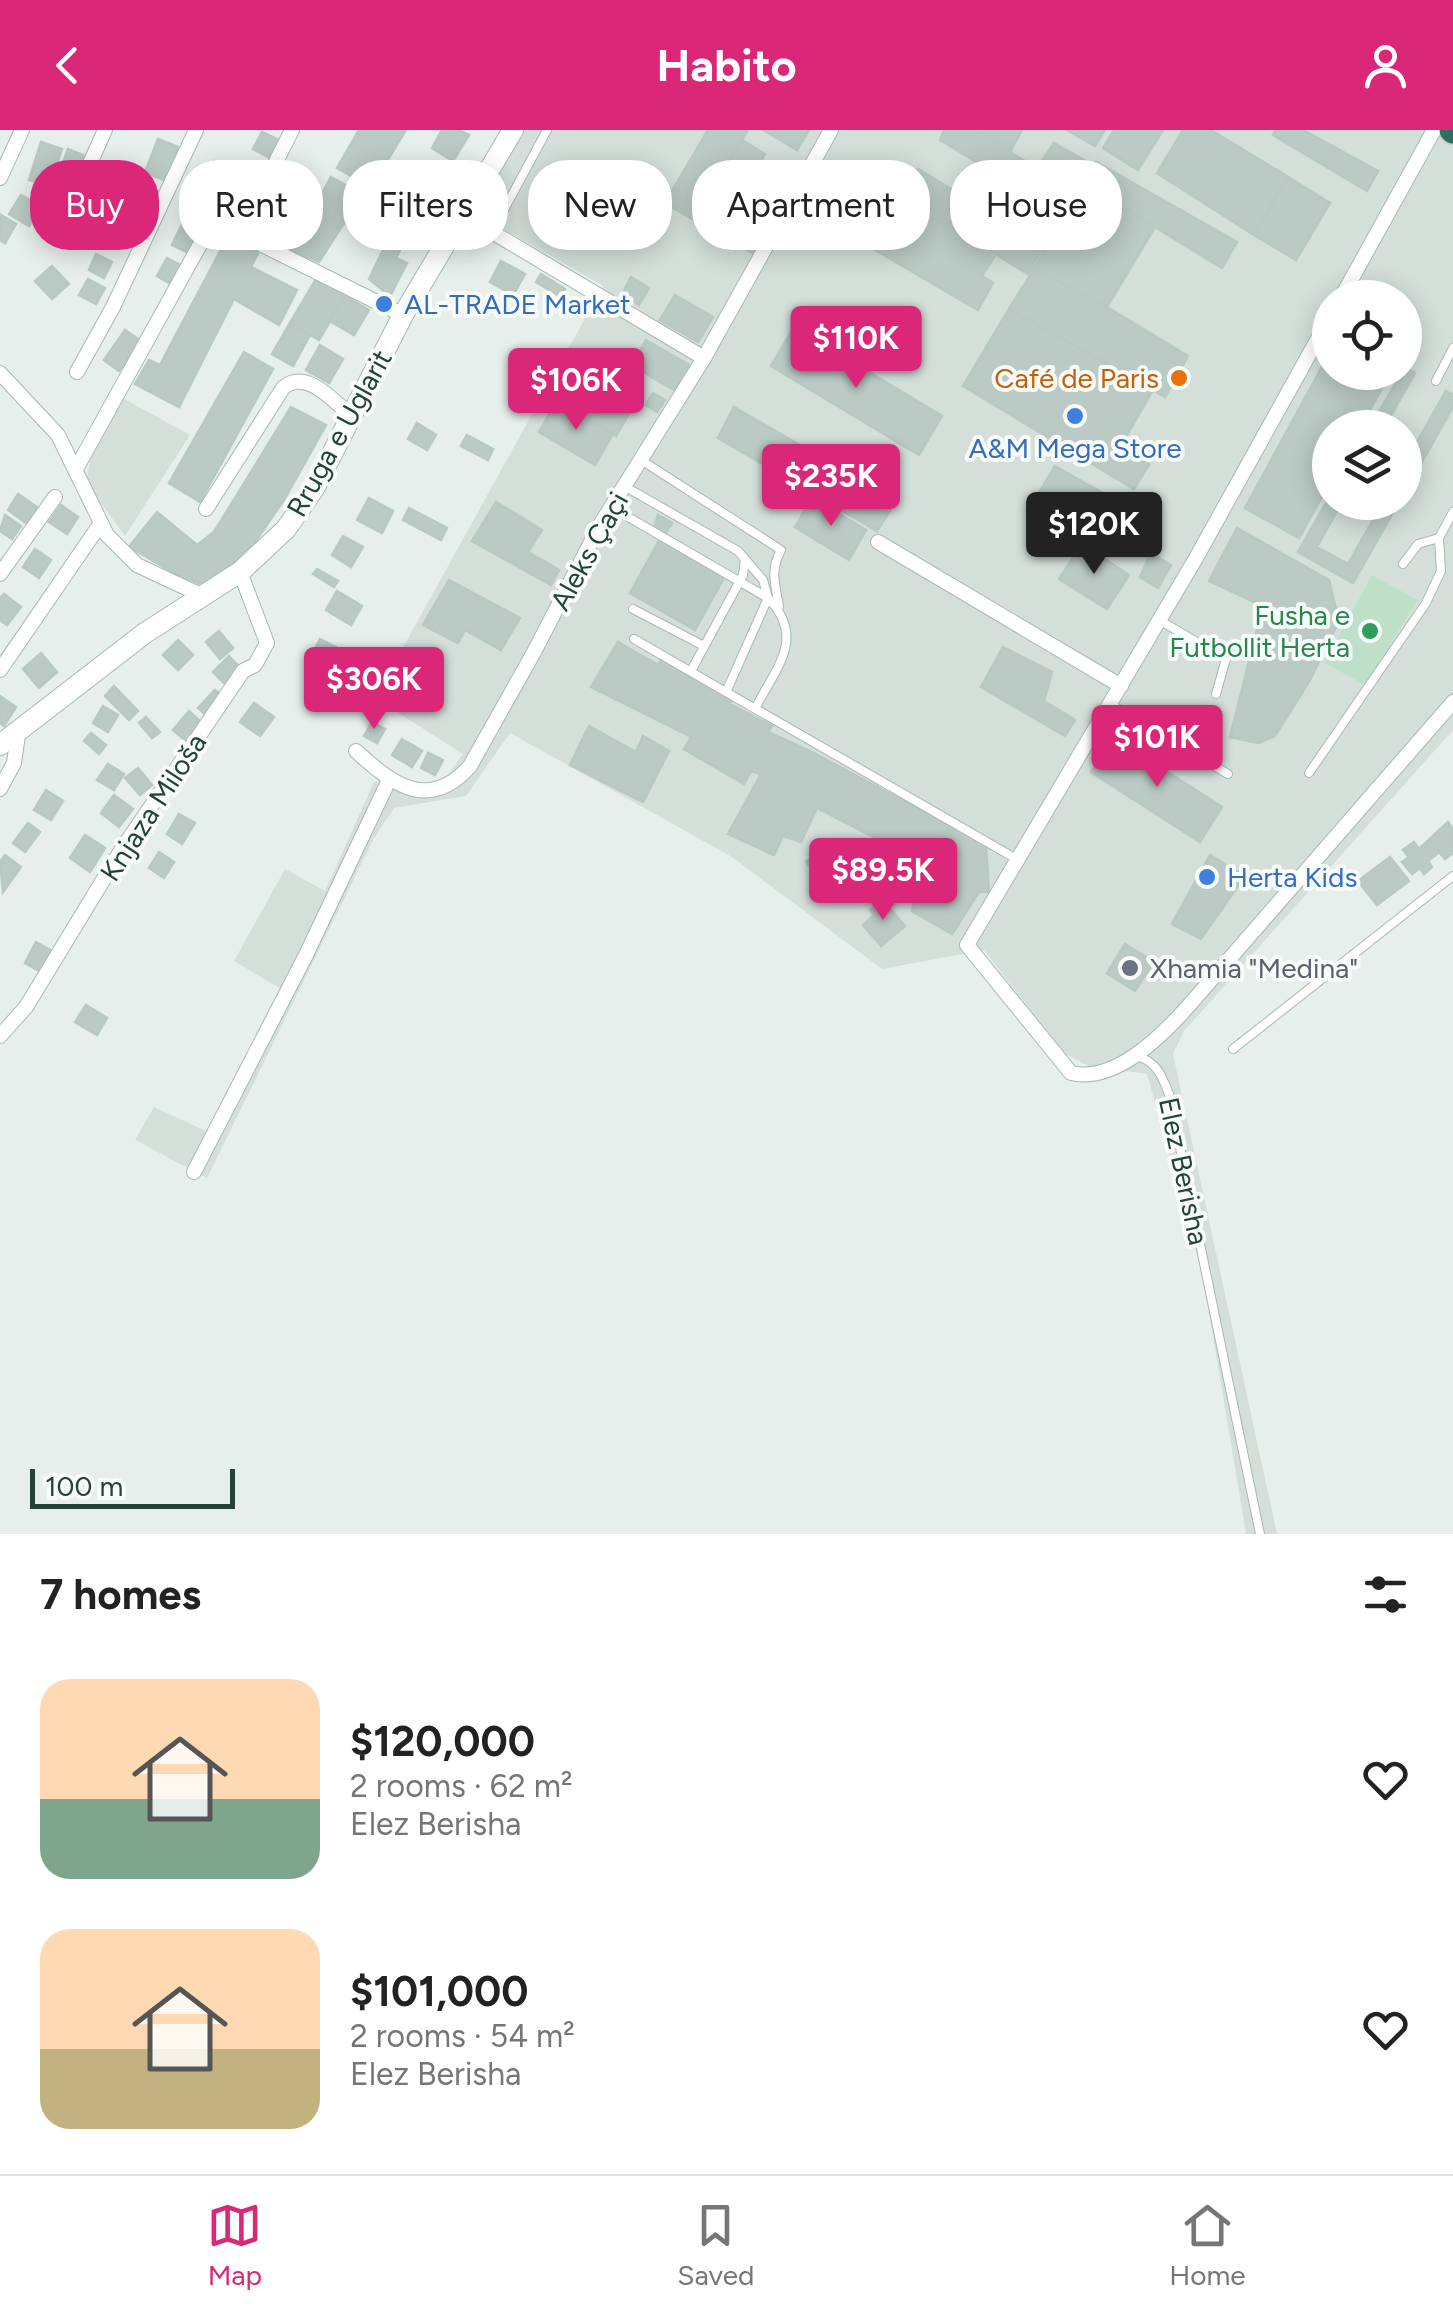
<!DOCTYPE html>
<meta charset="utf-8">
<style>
:root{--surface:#fff;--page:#f2f2f2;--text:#222;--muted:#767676;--line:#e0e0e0;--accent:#db2777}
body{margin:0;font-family:Figtree,sans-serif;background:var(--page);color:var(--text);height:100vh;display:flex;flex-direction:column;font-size:38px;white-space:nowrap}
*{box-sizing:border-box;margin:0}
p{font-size:32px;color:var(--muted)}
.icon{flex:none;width:55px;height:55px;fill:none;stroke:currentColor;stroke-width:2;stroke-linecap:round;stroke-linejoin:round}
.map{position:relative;height:1404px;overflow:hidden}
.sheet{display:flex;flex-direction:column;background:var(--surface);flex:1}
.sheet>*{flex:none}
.hud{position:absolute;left:30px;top:30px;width:1395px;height:90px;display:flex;gap:20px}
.fabs{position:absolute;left:1312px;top:150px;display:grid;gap:20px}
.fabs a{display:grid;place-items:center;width:110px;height:110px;border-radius:50%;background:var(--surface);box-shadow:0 5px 25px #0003;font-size:50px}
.scale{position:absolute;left:30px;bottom:25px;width:205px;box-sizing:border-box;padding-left:10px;border:5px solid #24423a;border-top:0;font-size:28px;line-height:35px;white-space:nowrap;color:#24423a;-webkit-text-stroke:8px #f7fbf9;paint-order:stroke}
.price{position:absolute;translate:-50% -85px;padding:0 22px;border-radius:10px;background:var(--accent);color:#fff;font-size:32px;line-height:65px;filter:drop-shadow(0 2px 5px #0008)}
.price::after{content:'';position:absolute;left:50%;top:60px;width:30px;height:22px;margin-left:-15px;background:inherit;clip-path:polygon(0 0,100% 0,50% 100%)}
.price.selected{background:#222;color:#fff}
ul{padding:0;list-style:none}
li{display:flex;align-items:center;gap:30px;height:250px;padding:0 40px}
li span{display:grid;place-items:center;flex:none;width:280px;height:200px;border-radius:30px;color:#555}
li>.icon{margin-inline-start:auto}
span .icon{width:120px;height:120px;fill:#fffc;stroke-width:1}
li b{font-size:42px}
h2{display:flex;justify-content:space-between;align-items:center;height:120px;padding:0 40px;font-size:42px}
.pill{padding:0 35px;border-radius:40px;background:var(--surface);box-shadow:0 5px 25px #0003;font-size:35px;line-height:90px}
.pill.selected{background:var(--accent);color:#fff}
header{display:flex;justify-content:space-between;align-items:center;height:130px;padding:0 40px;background:var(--accent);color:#fff;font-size:45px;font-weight:700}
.dock{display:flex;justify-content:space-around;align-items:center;height:140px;border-top:2px solid var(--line);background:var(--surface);font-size:28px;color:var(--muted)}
.dock a{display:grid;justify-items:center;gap:5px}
.dock .selected{color:var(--accent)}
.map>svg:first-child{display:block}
</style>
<header><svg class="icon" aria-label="back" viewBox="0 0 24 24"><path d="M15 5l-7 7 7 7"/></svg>Habito<svg class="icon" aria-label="person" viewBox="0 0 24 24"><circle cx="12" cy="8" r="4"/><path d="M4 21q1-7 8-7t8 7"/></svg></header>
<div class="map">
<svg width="1453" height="1404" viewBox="0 0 1453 1404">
<rect width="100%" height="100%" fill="#e6efeb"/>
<!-- built -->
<g fill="#d4dfda" fill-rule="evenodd">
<path d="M519 0H1453V600L1184 901 1173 924 1277 1404H1246L1203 1146 1147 944 1089 936 1065 924 984 820 882 839 732 727 510 603 466 666 394 678 373 710 207 1048 135 1010 154 977 206 1001 281 859 234 831 285 739 325 761 374 652 441 654 463 624 375 568 603 156 474 82ZM1330 168H1405V242H1330ZM1330 298H1405V372H1330Z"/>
<path d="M117 265 190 305 125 406 86 352 97 297Z"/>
</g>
<!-- green -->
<path fill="#bfe0c8" d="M1372 445 1418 470 1365 555 1324 533Z"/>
<!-- building -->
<g fill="#bbcac4" stroke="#b8c9c2" stroke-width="2.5">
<path d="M359 0H406L371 57 337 38Z"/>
<path d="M442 0H459L469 5 453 31 432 18Z"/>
<path d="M708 0H748L694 90 665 73Z"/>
<path d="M763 0H809L797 20Z"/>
<path d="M944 0H973L1075 61 1028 144 902 68 918 39 1017 99 1033 66 940 10Z"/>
<path d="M978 0H1022L1011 20Z"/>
<path d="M1067 0H1105L1095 16Z"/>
<path d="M1114 0H1163L1138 40 1103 18Z"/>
<path d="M1183 0H1211L1288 47 1254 105 1157 43Z"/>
<path d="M1276 0H1303L1378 41 1367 61 1273 5Z"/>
<path d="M262 2 281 11 272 29 253 19Z"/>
<path d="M158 9 178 17 164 50 145 42Z"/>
<path d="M742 10 765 24 733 78 710 65Z"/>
<path d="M41 12 62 19 49 56 29 50Z"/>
<path d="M1054 13 1089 33 1074 58 1038 37Z"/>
<path d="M68 19 87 27 78 51 59 44Z"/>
<path d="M214 31 234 41 224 61 204 51Z"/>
<path d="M246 32 266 42 259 57 238 47Z"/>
<path d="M1096 32 1237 112 1222 138 1083 53Z"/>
<path d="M331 47 358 62 353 76 390 96 387 112 400 120 396 128 407 133 390 166 369 149 385 116 344 93 319 132 291 120Z"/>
<path d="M1288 47 1330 73 1296 130 1254 105Z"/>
<path d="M230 50 249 59 241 78 221 69Z"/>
<path d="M136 53 158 62 142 98 120 89Z"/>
<path d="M1083 53 1155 97 1107 177 1034 139Z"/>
<path d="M885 58 994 127 982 146 993 153 978 180 841 100 839 91 847 79 852 82 855 74 872 83Z"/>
<path d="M740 64 779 85 756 125 694 90 710 65 733 78Z"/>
<path d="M21 65 41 76 29 96 9 84Z"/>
<path d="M1 85 16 94 5 113 0 110Z"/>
<path d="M182 94 201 102 191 124 172 115Z"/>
<path d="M227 108 258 123 251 137 297 160 279 195 234 169 179 277 135 254 149 230 160 235Z"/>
<path d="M96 124 112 132 104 148 89 140Z"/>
<path d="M167 128 184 137 174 156 157 146Z"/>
<path d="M501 131 525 144 513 165 490 152Z"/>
<path d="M52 136 69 154 52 169 35 151Z"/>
<path d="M1034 139 1107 177 1188 226 1165 267 1009 179Z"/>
<path d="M541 144 565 159 561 167 536 152Z"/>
<path d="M631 147 649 158 639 175 622 165Z"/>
<path d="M88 149 105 158 96 174 79 165Z"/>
<path d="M316 149 345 166 319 210 290 193Z"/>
<path d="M675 165 713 187 698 212 660 190Z"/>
<path d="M345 166 369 180 354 205 330 191Z"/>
<path d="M1009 179 1153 260 1120 317 1129 311 1141 316 1149 335 1134 359 963 256Z"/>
<path d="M1405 185 1419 193 1405 217Z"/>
<path d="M290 193 310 205 293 236 272 224Z"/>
<path d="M794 197 942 286 919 325 771 236Z"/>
<path d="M125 200 141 211 119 241 104 230Z"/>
<path d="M646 210 691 236 676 261 631 235Z"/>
<path d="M320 215 343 229 329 253 306 240Z"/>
<path d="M244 222 273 239 200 372 169 353Z"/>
<path d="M1330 222V242H1391L1360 298H1330V352L1299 408 1245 378Z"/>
<path d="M592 231 624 245 615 265 584 249Z"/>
<path d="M1405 238 1415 243 1384 298H1369Z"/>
<path d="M571 248 630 282 616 306 557 271Z"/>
<path d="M1446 261 1453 265V277L1405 362V333Z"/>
<path d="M653 263 665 270 657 282 646 275Z"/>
<path d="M557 271 613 304 595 335 539 302Z"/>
<path d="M291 277 326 295 284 370 240 434 209 457 178 445 129 417 157 382 197 415 214 402Z"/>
<path d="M734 277 896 371 877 401 718 308Z"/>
<path d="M417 293 436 305 427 320 408 309Z"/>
<path d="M467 305 493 319 488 330 461 316Z"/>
<path d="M1055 336 1136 382 1115 418 1034 371Z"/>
<path d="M18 364 37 377 26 393 8 380Z"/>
<path d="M1330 366V372H1342L1317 417 1348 434 1383 372H1399L1353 453 1298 422Z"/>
<path d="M369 368 393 381 382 403 357 390Z"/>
<path d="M812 368 866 400 849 430 795 397Z"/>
<path d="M496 372 542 400 528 422 559 440 551 455 472 411Z"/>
<path d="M61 375 78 387 67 404 49 392Z"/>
<path d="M409 378 447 398 441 410 403 390Z"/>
<path d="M5 385 21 396 12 409 0 401Z"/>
<path d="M658 385 672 393 665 404 654 398Z"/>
<path d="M1237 398 1329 450 1339 491 1310 550 1275 606 1258 613 1230 607 1263 476 1209 451Z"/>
<path d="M343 406 363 417 351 437 332 425Z"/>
<path d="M660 409 725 446 695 500 630 463Z"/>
<path d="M1082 414 1129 445 1107 479 1059 449Z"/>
<path d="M35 419 51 430 39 448 23 437Z"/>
<path d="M1151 423 1171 435 1158 458 1140 447Z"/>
<path d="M317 439 338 451 334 457 313 444Z"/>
<path d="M449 450 520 488 501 520 465 500 458 513 423 495Z"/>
<path d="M337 461 362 476 351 495 326 480Z"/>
<path d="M4 464 21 477 7 495 0 490V468Z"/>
<path d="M219 501 233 518 220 529 206 512Z"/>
<path d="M320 509 336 517 327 536 311 527Z"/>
<path d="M178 510 193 525 178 540 163 525Z"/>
<path d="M618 512 658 535 663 527 734 567 730 574 772 596 768 602 810 621 986 715 989 762H979L952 804 912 781 920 731 817 678 801 712 783 706 774 725 728 704 761 644 751 641 744 654 684 619 691 607 591 557Z"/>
<path d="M1003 517 1052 542 1044 571 1075 590 1065 606 981 557Z"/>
<path d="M41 523 57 542 39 558 23 539Z"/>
<path d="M229 526 242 540 226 555 213 542Z"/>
<path d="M114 556 138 581 129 590 105 566Z"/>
<path d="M215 560 224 568 207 586 198 578Z"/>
<path d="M0 566 16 577 4 596 0 593Z"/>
<path d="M254 573 274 587 260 606 240 592Z"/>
<path d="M103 576 118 585 108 602 93 593Z"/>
<path d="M189 581 204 595 188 613 173 600Z"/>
<path d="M146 587 160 602 152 608 139 593Z"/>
<path d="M372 592 385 599 377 613 364 606Z"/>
<path d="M589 596 636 622 643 606 669 621 643 672 570 635Z"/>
<path d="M91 603 106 615 99 624 84 611Z"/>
<path d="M1113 607 1222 677 1200 712 1091 642Z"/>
<path d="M402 609 422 621 412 637 392 625Z"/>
<path d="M428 623 443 630 435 645 421 638Z"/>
<path d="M108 634 124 644 114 660 97 650Z"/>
<path d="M138 638 152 655 140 665 125 648Z"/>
<path d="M46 660 63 671 51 690 34 680Z"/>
<path d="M114 665 133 679 119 697 101 683Z"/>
<path d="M179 684 195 693 182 714 167 704Z"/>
<path d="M1448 692 1453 699V723L1445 729 1439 722 1428 731 1432 737 1424 744 1420 738 1412 744 1402 732 1409 727 1403 720 1414 712 1419 719Z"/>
<path d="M28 693 40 702 25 722 13 713Z"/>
<path d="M85 705 105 718 90 742 70 728Z"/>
<path d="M824 717 840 736 822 751 806 732Z"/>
<path d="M159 722 174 732 164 748 149 738Z"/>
<path d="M5 725 21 737 3 762 0 732Z"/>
<path d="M1210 725 1245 746 1201 809 1172 794Z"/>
<path d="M1390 727 1409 751 1377 775 1358 751Z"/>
<path d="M883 770 905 796 881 816 863 795 874 785 870 780Z"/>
<path d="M36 812 52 821 41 842 25 833Z"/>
<path d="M1125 814 1154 832 1135 861 1107 843Z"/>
<path d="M86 875 107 888 97 905 75 892Z"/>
</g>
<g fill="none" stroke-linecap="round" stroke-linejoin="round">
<!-- lane casing -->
<g stroke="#a8b8b2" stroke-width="10">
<g id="lane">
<path d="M492 102 547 0"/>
<path d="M1436 251 1453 218"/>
<path d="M641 330 781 420C770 440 775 454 779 476"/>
<path d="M624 356 738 421 745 429 743 445 692 539"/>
<path d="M611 377 768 468C806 508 777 536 756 577"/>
<path d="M1403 434 1418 414 1439 408"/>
<path d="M633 479 704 516"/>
<path d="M1159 490 1226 529 1216 564"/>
<path d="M634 509 1020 731"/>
<path d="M727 560 768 468 763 450 745 429"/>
<path d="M1110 574 1228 644"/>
<path d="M1309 643 1426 473 1441 441 1439 408 1453 382"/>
<path d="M1233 919 1453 746"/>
<path d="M1137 926C1157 932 1162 946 1169 964L1260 1404"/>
</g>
</g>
<!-- street casing -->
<g stroke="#a8b8b2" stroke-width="16">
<g id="street">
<path d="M0 48 22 0"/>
<path d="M83 49 105 0"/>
<path d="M463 88 492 102 704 228"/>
<path d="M240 103 292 0"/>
<path d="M1341 168 1434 0"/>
<path d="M1330 187 1196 428 967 815 1071 943C1114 953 1158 909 1184 881L1453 572"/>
<path d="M77 242 113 177 196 0"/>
<path d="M0 243 58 305 107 405 137 435 203 466"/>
<path d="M76 339 202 111 212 99 224 96 403 185"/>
<path d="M206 379 283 258C305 238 333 270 350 285"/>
<path d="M878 412 1121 556"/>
<path d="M0 444 55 367"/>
<path d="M0 540 101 393"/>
<path d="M356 621C393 655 429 682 470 636L534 522 600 395 704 228 831 0"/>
<path d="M0 659 14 633 19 598"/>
<path d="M0 906 26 877 122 719 243 541 255 535 267 513 240 442"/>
<path d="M194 1042 306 825 389 650"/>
</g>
</g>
<!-- secondary casing -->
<g stroke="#a4bbb3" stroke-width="22">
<path id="secondary" d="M0 615 145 503 240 442 286 399 315 357 403 185 513 0"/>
</g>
<!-- highway casing -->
<g stroke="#c2cac8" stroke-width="28">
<path id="highway" d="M1452 0 1453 1"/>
</g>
<!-- lane -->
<use href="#lane" stroke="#fff" stroke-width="8"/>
<!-- street -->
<use href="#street" stroke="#fff" stroke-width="14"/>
<!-- secondary -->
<use href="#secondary" stroke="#fff" stroke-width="20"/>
<!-- highway -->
<use href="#highway" stroke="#2f6f62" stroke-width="25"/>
</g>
<!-- markers -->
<g fill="#3f7fe0" stroke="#f7fbf9" stroke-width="4">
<circle cx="384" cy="174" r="10"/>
<circle cx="1075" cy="286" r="10"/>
<circle cx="1207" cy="747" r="10"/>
</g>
<circle fill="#e8710a" stroke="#f7fbf9" stroke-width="4" cx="1179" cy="248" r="10"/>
<circle fill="#2e9e5b" stroke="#f7fbf9" stroke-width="4" cx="1370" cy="501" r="10"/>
<circle fill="#6b7280" stroke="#f7fbf9" stroke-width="4" cx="1130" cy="838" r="10"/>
<g text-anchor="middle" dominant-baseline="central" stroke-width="8" stroke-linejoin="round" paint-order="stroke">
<!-- shop labels -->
<g font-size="28" fill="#366cbe" stroke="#f7fbf9" text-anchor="start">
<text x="404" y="174">AL-TRADE Market</text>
<text x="1075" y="318" text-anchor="middle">A&amp;M Mega Store</text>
<text x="1227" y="747">Herta Kids</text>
</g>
<!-- food labels -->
<g font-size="28" fill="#c56008" stroke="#f7fbf9" text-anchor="end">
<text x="1159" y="248">Café de Paris</text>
</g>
<!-- street labels -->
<g font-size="28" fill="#24423a" stroke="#f7fbf9">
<text transform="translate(339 303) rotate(-61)">Rruga e Uglarit</text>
<text transform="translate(589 421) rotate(-61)">Aleks Çaçi</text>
<text transform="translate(153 677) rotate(-57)">Knjaza Miloša</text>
<text transform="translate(1184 1041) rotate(78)">Elez Berisha</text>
</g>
<!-- leisure labels -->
<g font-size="28" fill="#27864d" stroke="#f7fbf9" text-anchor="end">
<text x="1350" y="485">Fusha e<tspan x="1350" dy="32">Futbollit Herta</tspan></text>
</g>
<!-- worship labels -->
<g font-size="28" fill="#5b616d" stroke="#f7fbf9" text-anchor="start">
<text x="1150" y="838">Xhamia "Medina"</text>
</g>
</g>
</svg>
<div class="fabs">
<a><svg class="icon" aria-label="locate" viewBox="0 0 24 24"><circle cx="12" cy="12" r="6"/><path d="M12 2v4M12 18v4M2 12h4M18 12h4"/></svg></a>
<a><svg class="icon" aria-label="layers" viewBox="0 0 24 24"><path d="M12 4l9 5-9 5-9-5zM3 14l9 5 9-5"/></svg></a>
</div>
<div class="scale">100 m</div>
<b class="price" style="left:856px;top:261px">$110K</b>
<b class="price" style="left:576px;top:303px">$106K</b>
<b class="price" style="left:831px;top:399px">$235K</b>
<b class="price selected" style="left:1094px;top:447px">$120K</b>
<b class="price" style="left:374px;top:602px">$306K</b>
<b class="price" style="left:1157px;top:660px">$101K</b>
<b class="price" style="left:883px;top:793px">$89.5K</b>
<div class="hud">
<a class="pill selected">Buy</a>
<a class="pill">Rent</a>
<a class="pill">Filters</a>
<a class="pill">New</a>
<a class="pill">Apartment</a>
<a class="pill">House</a>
</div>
</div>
<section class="sheet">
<h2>7 homes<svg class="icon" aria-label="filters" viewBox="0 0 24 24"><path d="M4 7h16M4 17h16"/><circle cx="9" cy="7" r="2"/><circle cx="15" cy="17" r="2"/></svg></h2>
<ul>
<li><span style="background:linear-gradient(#ffd9b3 60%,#7fa58c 0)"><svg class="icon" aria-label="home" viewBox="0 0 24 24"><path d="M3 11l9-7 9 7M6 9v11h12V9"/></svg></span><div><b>$120,000</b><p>2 rooms · 62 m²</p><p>Elez Berisha</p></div><svg class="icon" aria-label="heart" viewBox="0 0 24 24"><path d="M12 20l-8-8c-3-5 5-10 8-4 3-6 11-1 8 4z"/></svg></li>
<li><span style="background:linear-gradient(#ffd9b3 60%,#c2b280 0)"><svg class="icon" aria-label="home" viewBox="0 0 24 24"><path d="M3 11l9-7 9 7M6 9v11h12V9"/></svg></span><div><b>$101,000</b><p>2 rooms · 54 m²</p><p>Elez Berisha</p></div><svg class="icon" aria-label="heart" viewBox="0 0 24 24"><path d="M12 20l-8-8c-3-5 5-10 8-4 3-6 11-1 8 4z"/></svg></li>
</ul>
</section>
<nav class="dock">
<a class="selected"><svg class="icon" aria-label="map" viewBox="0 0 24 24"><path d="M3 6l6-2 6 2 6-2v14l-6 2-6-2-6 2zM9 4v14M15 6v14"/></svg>Map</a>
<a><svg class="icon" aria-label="saved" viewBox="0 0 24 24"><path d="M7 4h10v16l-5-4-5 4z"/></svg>Saved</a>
<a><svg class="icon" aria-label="home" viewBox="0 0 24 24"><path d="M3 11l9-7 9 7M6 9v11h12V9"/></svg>Home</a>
</nav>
